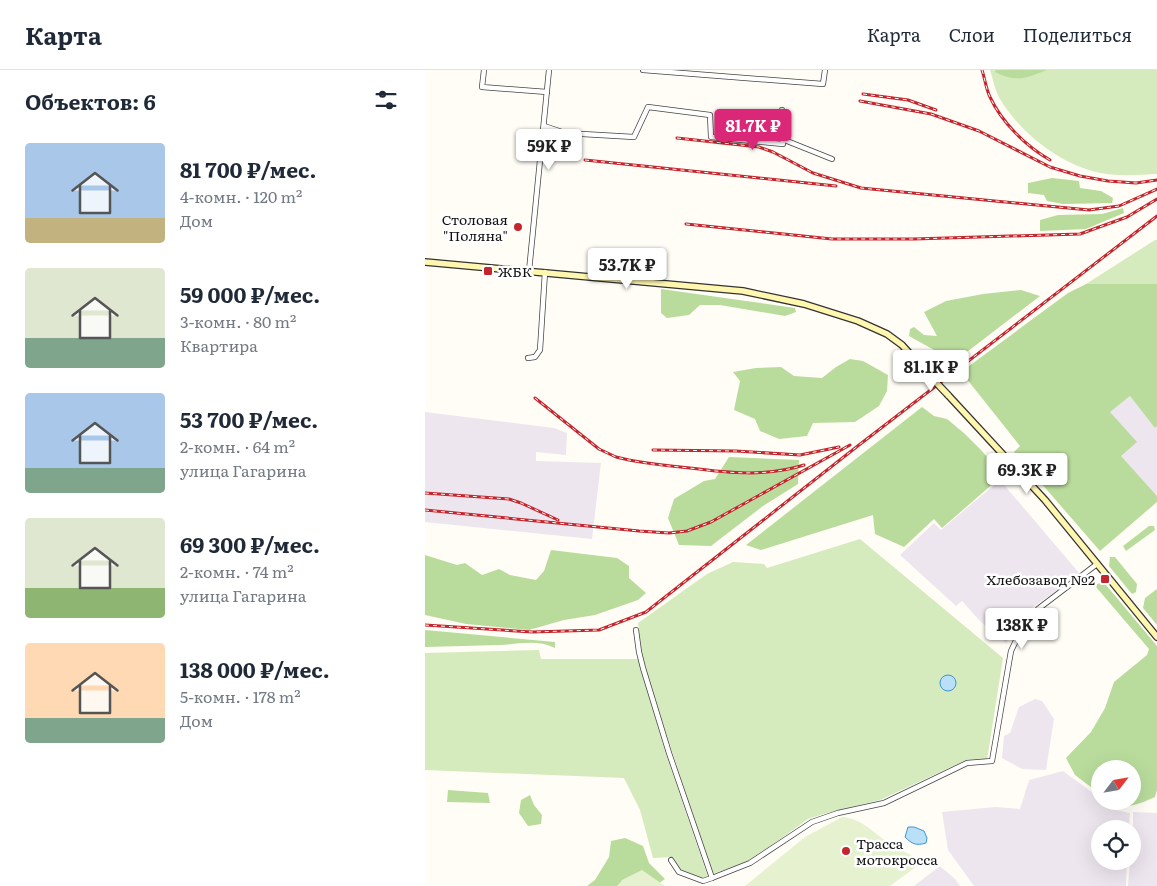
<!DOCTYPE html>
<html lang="ru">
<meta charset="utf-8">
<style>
:root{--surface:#fff;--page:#f6f6f7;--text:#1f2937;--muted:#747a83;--line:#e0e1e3;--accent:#db2777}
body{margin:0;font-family:Literata,serif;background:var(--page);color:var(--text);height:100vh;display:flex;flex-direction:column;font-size:19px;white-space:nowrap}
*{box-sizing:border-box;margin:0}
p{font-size:16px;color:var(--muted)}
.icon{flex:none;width:28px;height:28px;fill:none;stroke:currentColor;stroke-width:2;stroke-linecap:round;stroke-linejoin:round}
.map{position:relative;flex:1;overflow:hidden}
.panel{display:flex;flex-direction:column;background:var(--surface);width:425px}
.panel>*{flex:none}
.needle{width:32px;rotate:59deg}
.fabs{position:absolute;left:666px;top:690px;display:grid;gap:10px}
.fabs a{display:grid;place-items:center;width:50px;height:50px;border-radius:50%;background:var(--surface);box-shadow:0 5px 20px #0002;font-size:25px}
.price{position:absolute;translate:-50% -42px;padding:0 11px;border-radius:5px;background:#fff;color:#222;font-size:16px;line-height:32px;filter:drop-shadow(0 1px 2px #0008)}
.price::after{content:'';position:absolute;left:50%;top:30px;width:15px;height:11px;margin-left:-8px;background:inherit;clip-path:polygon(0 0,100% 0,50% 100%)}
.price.active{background:var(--accent);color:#fff}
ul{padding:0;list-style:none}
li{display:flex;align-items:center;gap:15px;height:125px;padding:0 25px}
li span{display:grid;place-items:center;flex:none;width:140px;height:100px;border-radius:5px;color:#555}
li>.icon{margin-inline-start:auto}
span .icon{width:60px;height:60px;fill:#fffc;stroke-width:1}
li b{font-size:21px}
h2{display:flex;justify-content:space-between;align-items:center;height:60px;padding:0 25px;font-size:21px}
header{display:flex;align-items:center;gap:30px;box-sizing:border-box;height:70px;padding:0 25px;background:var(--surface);border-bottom:1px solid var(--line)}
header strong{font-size:24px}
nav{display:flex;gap:28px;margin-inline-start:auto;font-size:18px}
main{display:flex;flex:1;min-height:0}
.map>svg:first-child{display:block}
</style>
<header>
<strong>Карта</strong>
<nav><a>Карта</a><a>Слои</a><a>Поделиться</a></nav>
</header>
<main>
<section class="panel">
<h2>Объектов: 6<svg class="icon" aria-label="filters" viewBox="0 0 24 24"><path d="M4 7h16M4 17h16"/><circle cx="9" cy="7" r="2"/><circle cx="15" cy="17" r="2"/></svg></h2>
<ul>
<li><span style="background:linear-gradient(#a9c7e8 75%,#c2b280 0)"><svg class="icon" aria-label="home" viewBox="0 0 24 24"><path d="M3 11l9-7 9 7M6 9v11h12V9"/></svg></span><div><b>81 700 ₽/мес.</b><p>4-комн. · 120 m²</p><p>Дом</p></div></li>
<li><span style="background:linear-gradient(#dfe7d0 70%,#7fa58c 0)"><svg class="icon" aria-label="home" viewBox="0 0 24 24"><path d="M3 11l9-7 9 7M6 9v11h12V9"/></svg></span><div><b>59 000 ₽/мес.</b><p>3-комн. · 80 m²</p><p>Квартира</p></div></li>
<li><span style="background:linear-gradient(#a9c7e8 75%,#7fa58c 0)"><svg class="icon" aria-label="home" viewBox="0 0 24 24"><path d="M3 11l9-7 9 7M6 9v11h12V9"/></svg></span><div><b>53 700 ₽/мес.</b><p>2-комн. · 64 m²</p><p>улица Гагарина</p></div></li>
<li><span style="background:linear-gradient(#dfe7d0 70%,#8fb573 0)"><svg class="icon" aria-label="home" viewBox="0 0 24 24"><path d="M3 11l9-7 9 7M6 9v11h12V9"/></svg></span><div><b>69 300 ₽/мес.</b><p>2-комн. · 74 m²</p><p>улица Гагарина</p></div></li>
<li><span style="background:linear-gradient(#ffd9b3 75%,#7fa58c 0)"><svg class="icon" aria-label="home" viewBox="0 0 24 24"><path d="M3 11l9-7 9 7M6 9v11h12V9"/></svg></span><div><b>138 000 ₽/мес.</b><p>5-комн. · 178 m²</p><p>Дом</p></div></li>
</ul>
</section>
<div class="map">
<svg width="732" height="816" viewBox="0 0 732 816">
<rect width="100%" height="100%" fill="#fffdf5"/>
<!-- industrial -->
<g fill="#eee6ef">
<path d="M705 326 730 357 732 356V426L695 386 684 342Z"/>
<path d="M0 342 129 358 142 363 141 385 111 382V391L176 393 167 469 0 452Z"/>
<path d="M575 410 655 504 597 545 596 552 581 573 555 551 537 531 531 536 475 485 509 453 516 460Z"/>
<path d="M610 629 617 631 629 649 621 700 597 699 577 688 579 666 585 663 594 637Z"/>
<path d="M638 701 675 728V731H679L691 740 705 743 704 759H675V791H702L701 816H549L523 780 517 742 570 737 595 739 604 710Z"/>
<path d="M708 742 732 743V816H703L705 791H708Z"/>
<path d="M515 796 530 809 535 816H489Z"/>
</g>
<!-- green -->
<g fill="#d5ebbd">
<path d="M565 0H732V104C711 105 687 107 667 101 630 90 595 62 575 29 570 21 568 9 565 0Z"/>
<path d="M730 170H732V214H661Z"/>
<path d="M435 469 578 588 562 690H541L455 730 402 743 383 749 323 792 287 804 218 592 213 553 282 504 308 492 339 494 342 498Z"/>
<path d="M114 580 116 589H213L240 681 283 807 274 808 253 800 248 787 228 788 215 740 199 708 0 700V583Z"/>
</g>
<!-- forest -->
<g fill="#b9dc9c">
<path d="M571 0H622C601 8 592 13 570 2Z"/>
<path d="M627 108 654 111 655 118 676 121 688 128 687 133 638 134 622 131 619 125 603 123V113Z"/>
<path d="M698 138 699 143 661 159 615 161V150L633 145 677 144Z"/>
<path d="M661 214H732V356L730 358 705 326 685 342 712 372 696 386 732 426V432L675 481 589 382 595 376 541 308 540 299 643 223Z"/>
<path d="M236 219 370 238 371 242 360 246 295 235H275L264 245 242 248 236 243Z"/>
<path d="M596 220 615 226 525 295 511 281 484 266 485 259 489 257 499 265 512 266 499 242 521 231 558 224Z"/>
<path d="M425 289 438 291 463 305 462 321 454 336 430 352 388 353 382 366 354 369 335 361 330 349 309 340 315 311 308 302 331 298 356 297 369 306 397 308 411 297Z"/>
<path d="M497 337 509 346 522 349 540 364 556 380 578 405 517 458 509 449 479 477 450 464 448 445 336 480 321 475Z"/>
<path d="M304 387 374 390 373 414 338 436 286 476 254 475 243 448 249 429 279 411 290 409Z"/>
<path d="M724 456H729L730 460 701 481 698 476Z"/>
<path d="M126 480 192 488 204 496V508L221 523 213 530 170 545 139 550 104 560 41 554 0 545V485L32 495 40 493 57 505 74 499 85 505 111 510 119 501Z"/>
<path d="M685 487H690L712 514 711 522 707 524 684 496Z"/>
<path d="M675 513 681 515 732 576V720L730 727C716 733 699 742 685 731H708V699H675V724L650 705 641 688 666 662 680 638 689 612 722 585 724 579 671 517 672 514Z"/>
<path d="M732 519V555L718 538 720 528Z"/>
<path d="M0 560 130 572V578C112 569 94 574 75 575 50 576 25 576 0 577Z"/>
<path d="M23 720 63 723 65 733 22 732Z"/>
<path d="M105 725 109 735 117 745 116 754 103 756 94 743 96 730Z"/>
<path d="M200 768 218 776 224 793 240 809 231 815C213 805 208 801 192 816H162L170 810 184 787 186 771Z"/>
</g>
<!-- pitch -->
<g fill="#e6f2cf">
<path d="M417 747C437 749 445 760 461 771 472 779 486 785 499 791L465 816H320L380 767Z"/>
<path d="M217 800 240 816H193L197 810Z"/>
</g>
<!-- water -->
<g fill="#b9e0f7" stroke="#3f96cf">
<circle cx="523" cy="613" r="8"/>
<path d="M483 757H489L499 761 502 768 501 773C491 776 487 774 480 767Z"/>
</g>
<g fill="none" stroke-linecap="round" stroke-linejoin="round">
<!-- minor casing -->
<g stroke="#444" stroke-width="6">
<g id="minor">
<path d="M59 0 57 17 122 22"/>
<path d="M218 0 398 14 400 0"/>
<path d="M119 56 140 63 209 67 223 37 285 45 286 67 358 74 357 40"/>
<path d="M357 69 407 89"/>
<path d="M104 201 124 0"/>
<path d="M103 288 110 287 115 280 120 202"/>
<path d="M211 560 214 582 218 598 244 683 287 808 325 793 387 752 413 743 459 733 542 693 567 691 586 581 600 552 613 539 672 494"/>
<path d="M246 790 254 802 278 811 287 808"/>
</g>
</g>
<!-- secondary casing -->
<g stroke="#333" stroke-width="8">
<g id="secondary">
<path d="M0 192 318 221 379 234 433 251 462 264 477 275 504 305"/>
<path d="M523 325 620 430 732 567"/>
</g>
</g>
<!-- minor -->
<use href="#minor" stroke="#fff" stroke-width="4.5"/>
<!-- secondary -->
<use href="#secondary" stroke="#fff6b0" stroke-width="5.5"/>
<!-- rail casing -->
<g stroke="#c4262e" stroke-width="3">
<g id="rail">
<path d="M557 0C560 9 561 19 565 27 577 53 601 76 625 90"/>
<path d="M438 24 483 30 511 40"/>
<path d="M435 31 506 44 554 61 625 97 655 106 683 111 711 113 732 110"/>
<path d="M252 68 334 77 348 82 388 103 436 118 664 140 694 136 732 119"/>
<path d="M160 90 411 116"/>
<path d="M261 154 407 169H489L655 164 702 147 732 129"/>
<path d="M110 328 174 379 191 387 204 390C224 394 244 396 265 398 304 403 341 407 379 395"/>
<path d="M228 380 311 381 375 385 414 377"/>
<path d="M0 423 84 429 96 433 133 450"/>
<path d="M0 440 214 461 244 463 262 461 286 452 425 375"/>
<path d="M0 555 107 562 174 560 221 542 434 375 732 146"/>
</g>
</g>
<!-- rail -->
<use href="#rail" stroke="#fff" stroke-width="1" stroke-dasharray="4" stroke-linecap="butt"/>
<!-- secondary-bridge casing -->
<g stroke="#333" stroke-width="8" stroke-linecap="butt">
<path id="secondary-bridge" d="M504 305 523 325"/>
</g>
<!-- secondary-bridge -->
<use href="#secondary-bridge" stroke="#fff6b0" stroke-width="5.5"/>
</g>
<!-- markers -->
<g fill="#c4262e" stroke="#fff" stroke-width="2">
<circle cx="93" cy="157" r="5"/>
<rect x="58" y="196" width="10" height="10" rx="2.5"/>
<rect x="675" y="504" width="10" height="10" rx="2.5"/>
<circle cx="421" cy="781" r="5"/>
</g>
<g text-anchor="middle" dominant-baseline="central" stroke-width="5" stroke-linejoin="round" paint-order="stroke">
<!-- poi labels -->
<g font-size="14" fill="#111" stroke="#fff" text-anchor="end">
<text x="83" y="149">Столовая<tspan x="83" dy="16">"Поляна"</tspan></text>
<text x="73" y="201" text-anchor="start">ЖБК</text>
<text x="670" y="509">Хлебозавод №2</text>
<text x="431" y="773" text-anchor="start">Трасса<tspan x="431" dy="16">мотокросса</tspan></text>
</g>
</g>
</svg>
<div class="fabs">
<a><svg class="needle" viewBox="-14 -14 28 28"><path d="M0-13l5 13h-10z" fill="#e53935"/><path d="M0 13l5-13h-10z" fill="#747a83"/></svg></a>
<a><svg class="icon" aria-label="locate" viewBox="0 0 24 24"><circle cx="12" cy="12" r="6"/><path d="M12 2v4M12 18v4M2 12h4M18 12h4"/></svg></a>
</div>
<b class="price active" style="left:328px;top:81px">81.7K ₽</b>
<b class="price" style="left:124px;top:101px">59K ₽</b>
<b class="price" style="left:202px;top:220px">53.7K ₽</b>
<b class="price" style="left:506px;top:322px">81.1K ₽</b>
<b class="price" style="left:602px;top:425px">69.3K ₽</b>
<b class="price" style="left:597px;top:580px">138K ₽</b>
</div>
</main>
